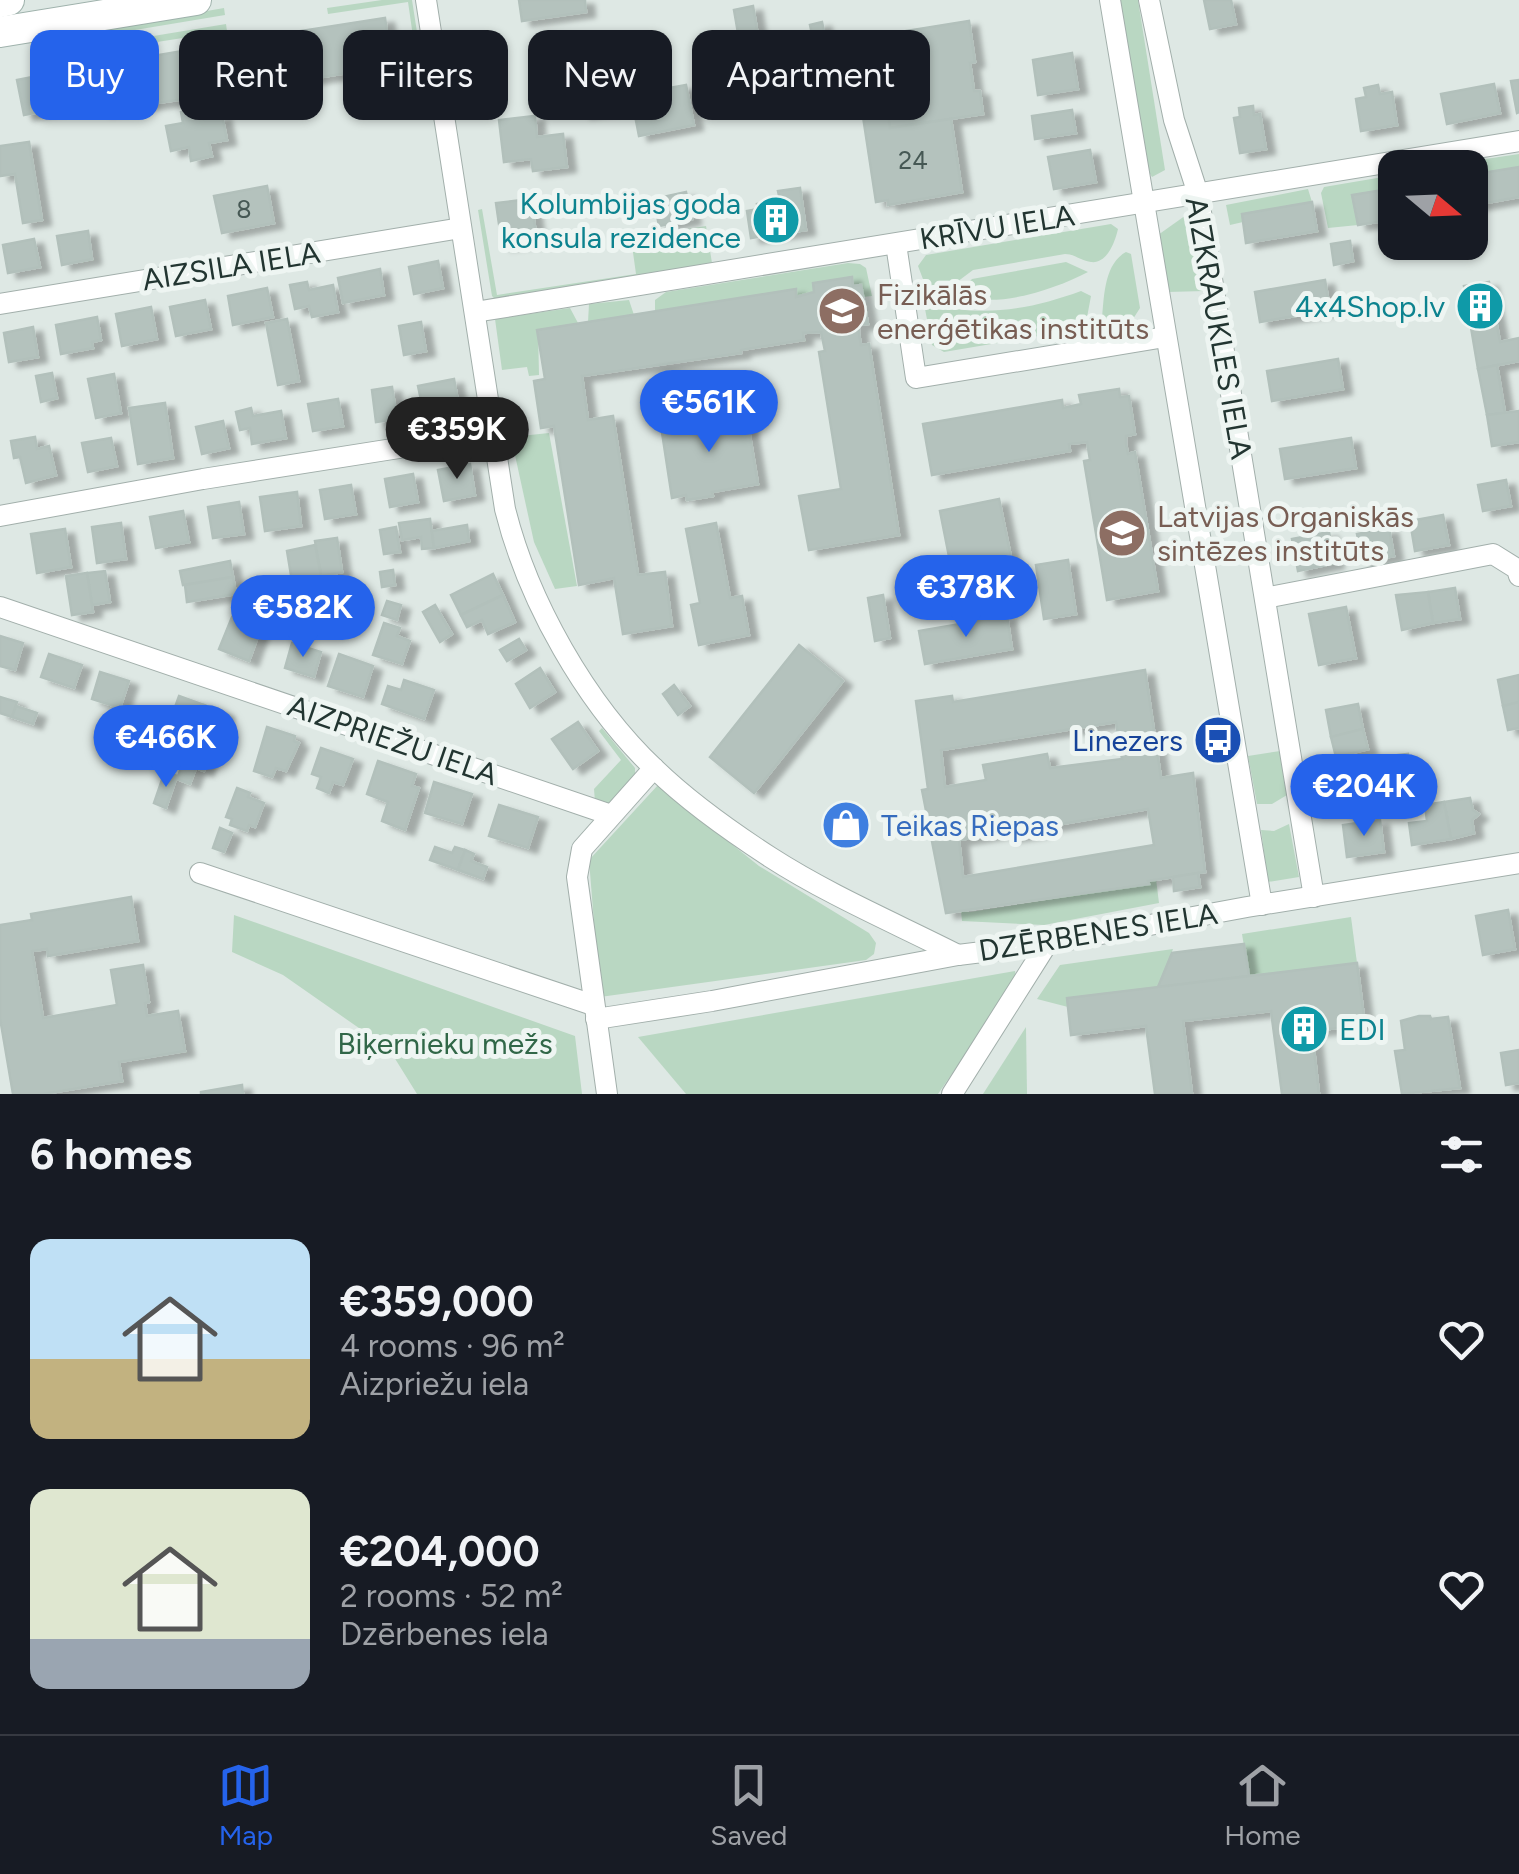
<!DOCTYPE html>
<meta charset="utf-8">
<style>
:root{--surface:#171b24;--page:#242831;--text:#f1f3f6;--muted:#9ea1a6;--line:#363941;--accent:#2563eb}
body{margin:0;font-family:Figtree,sans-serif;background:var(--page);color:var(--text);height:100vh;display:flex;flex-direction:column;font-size:38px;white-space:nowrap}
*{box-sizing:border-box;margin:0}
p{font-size:32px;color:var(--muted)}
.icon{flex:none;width:55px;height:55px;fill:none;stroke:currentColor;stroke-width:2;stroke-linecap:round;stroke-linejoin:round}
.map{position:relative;height:1094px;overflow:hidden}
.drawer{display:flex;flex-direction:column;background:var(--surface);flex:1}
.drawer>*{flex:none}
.hud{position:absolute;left:30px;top:30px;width:1000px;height:90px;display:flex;gap:20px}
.needle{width:65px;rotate:109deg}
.fabs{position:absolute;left:1378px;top:150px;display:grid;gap:20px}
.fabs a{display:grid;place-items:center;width:110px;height:110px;border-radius:20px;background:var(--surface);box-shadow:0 2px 8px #0004;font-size:50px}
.price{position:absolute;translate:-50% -85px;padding:0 22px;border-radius:35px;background:var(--accent);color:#fff;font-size:32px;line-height:65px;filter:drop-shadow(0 2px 5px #0008)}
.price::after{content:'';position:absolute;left:50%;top:60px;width:30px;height:22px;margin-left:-15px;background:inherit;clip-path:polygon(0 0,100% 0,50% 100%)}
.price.current{background:#222;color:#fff}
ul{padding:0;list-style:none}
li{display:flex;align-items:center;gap:30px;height:250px;padding:0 30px}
li span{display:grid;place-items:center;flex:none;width:280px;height:200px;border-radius:20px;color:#555}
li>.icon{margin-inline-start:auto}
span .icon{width:120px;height:120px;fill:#fffc;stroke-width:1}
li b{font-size:42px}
h2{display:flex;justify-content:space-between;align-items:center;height:120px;padding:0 30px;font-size:42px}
.tag{padding:0 35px;border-radius:20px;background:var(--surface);box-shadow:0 2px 8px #0004;font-size:35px;line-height:90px}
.tag.current{background:var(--accent);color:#fff}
.tab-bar{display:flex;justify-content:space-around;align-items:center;height:140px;border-top:2px solid var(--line);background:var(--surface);font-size:28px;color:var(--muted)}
.tab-bar a{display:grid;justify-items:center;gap:5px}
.tab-bar .current{color:var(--accent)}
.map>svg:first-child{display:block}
</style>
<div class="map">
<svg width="1519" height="1094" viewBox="0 0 1519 1094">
<defs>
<filter id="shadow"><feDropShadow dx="9" dy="5" stdDeviation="2.5" flood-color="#0004"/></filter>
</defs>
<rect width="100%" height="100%" fill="#dee8e4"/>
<!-- green -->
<g fill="#b9d7c2">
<path d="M382 0H412L424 77 419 78 408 2 328 14 327 8Z"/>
<path d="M1119 0H1138L1165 170 1152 177 1147 169Z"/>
<path d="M224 8 225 15 99 36 98 30Z"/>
<path d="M226 24 227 31 100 51 99 45Z"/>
<path d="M1519 154V167L1470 175V168L1446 167 1445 165Z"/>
<path d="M1395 175V188L1353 195 1358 225 1328 228 1321 193 1324 187Z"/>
<path d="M1308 189 1312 202 1242 214 1243 222 1230 225 1226 205Z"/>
<path d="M482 209 497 295 636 274 631 238 706 226 712 263 495 299 492 296 478 210Z"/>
<path d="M1189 213 1205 291 1167 292 1158 235Z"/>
<path d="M1111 224 1118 229C1115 242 1107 264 1091 262 1081 261 1075 254 1065 254L973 270 941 294 926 287 918 266 926 255Z"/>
<path d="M1126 252 1131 254 1140 308 1133 319 1107 323 1102 319C1104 297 1104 264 1126 252Z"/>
<path d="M1066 262 1088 272C1053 290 995 310 957 294L972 279Z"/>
<path d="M848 263 860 264 866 268 872 296 863 297 861 285 853 286 851 277 814 283V292L796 297V290L655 312V300L666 292Z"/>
<path d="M1081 291 1091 296 1085 328 944 352 932 345 925 309 931 304C983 318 1032 309 1081 291Z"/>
<path d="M629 300 634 315 588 322 589 304Z"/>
<path d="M570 308 578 323 538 330 539 375 529 376 527 367 502 370 495 319Z"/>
<path d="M549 433 577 586 555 589 534 542 511 437Z"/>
<path d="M602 728 635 768V778L606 806 595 802 594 789 621 760 599 731Z"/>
<path d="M1280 751 1287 795 1272 804H1257L1248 756Z"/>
<path d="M658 785 759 866 869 933 876 943 874 954 866 960 600 997 589 860Z"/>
<path d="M1289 824 1299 877 1268 882 1261 830 1274 831Z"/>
<path d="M1156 879 1159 903 1044 925 962 921 961 911 970 912 1148 884V881Z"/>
<path d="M234 915 575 1036 582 1094H417L389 1049 283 975 232 952Z"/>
<path d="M1351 917 1357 963 1249 976 1242 934Z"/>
<path d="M1173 949 1158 987 1067 998 1068 1007 1037 999 1060 965Z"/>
<path d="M1015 971 1016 981 938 1094H686L638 1037Z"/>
<path d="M1026 1027 1027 1094H983Z"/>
</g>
<!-- building -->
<g fill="#b4c2bd" stroke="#b2c0bb" stroke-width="2.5" fill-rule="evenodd" filter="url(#shadow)">
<path d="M519 0H585L586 12 522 21Z"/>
<path d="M1204 0H1231L1236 24 1210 29Z"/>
<path d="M753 6 757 30 738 33 734 10Z"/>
<path d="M385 18 392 66 264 86 256 38Z"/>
<path d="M969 21 975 62 970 63 974 91H980L983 114 890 128 886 105H892L887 75 882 76 875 36Z"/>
<path d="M822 22 827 46 815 48 810 25Z"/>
<path d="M224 44 227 61 259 57 263 81 230 85 232 92 102 111 94 66Z"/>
<path d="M1072 53 1078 89 1038 95 1033 60Z"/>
<path d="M58 72 65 107 24 115 17 80Z"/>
<path d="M1519 80V112L1517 113 1511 81Z"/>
<path d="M605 82 610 109 582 113 580 100 594 98 592 84Z"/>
<path d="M1494 84 1500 113 1447 124 1441 94Z"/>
<path d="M686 85 694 125 639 136 631 95Z"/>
<path d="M1378 85 1380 94 1392 92 1397 125 1361 131 1356 99 1366 97 1364 88Z"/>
<path d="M887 106 890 128 951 119 962 192 888 205V200L876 202 862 110Z"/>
<path d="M1253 106 1254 115 1260 114 1266 149 1240 153 1234 118 1240 117 1239 108Z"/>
<path d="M201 107 204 119 222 115 227 140 209 143 212 156 191 161 189 147 171 151 166 126 183 123 181 112Z"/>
<path d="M1072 110 1076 133 1035 139 1032 116Z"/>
<path d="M535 116 537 137 563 134 567 167 533 171 531 159 504 162 499 120Z"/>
<path d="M29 142 42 220 23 223 15 174 0 176V146Z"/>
<path d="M1090 150 1096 182 1054 189 1048 157Z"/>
<path d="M1519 167V197L1470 206V175Z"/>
<path d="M267 186 274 223 222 233 214 196Z"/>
<path d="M800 188 806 230 751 238 747 211 758 209 757 204 780 200 778 191Z"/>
<path d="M1395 188V219L1358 225 1352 195Z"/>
<path d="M686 192 692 219 659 226 654 199Z"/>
<path d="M531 199 537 241 502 245 496 203Z"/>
<path d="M1312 202 1317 231 1246 243 1242 214Z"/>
<path d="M88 231 92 259 62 265 57 236Z"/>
<path d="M34 239 40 267 8 273 3 245Z"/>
<path d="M1350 241 1353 261 1334 265 1331 244Z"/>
<path d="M438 261 443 288 414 294 409 267Z"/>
<path d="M380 269 384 295 343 303 338 278Z"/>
<path d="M852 277 853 286 861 285 868 324 859 325V334L861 345 869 344 899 535 809 550 799 496 841 489 819 352 825 351 821 332 803 333 804 340 741 350V353L582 376 588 420 613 416 638 575 665 572 672 626 623 634 614 578 579 585 554 426 541 428 534 381 545 379 537 330 796 289V297L814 292 813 283Z"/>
<path d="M1325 280 1330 310 1260 322 1255 292Z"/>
<path d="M307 282 309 290 333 285 338 312 312 317 309 306 295 309 290 285Z"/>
<path d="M1489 282 1500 342 1519 338V361L1478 369 1464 286Z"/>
<path d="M267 288 273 317 233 325 228 296Z"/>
<path d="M205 300 211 329 176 336 170 307Z"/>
<path d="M151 307 157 339 122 346 116 314Z"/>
<path d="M97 317 101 340 92 342 93 348 61 354 56 325Z"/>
<path d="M287 319 299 381 278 385 266 323Z"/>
<path d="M421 322 426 351 404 355 399 326Z"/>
<path d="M33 327 38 357 9 362 4 333Z"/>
<path d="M1338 359 1343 389 1272 401 1267 371Z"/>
<path d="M1497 365 1505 413 1487 415 1478 369Z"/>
<path d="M52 373 57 398 41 402 36 376Z"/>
<path d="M114 374 121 413 96 418 88 379Z"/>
<path d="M454 379 459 407 424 414 418 386Z"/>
<path d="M392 387 397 419 376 422 372 390Z"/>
<path d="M1119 389 1120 397 1129 396 1135 434 1126 436V444L1128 454 1135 452 1158 591 1107 600 1084 461 1090 460 1087 442 1069 444 1070 451 932 475 923 424 1062 400 1063 408 1081 404 1079 395Z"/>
<path d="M338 399 343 426 313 431 308 404Z"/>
<path d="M165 403 173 458 138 464 129 408Z"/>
<path d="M251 408 253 416 281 411 286 438 252 444 250 428 240 430 236 412Z"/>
<path d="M1519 411V442L1492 446 1487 415Z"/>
<path d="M746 412 758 484 712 492 713 496 687 500 686 495 672 498 661 426 674 423V419L680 418V422Z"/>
<path d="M223 421 229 448 202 454 196 427Z"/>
<path d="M35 437 37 449 49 446 56 475 26 483 20 457 14 458 11 441Z"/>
<path d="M111 438 117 466 88 472 82 443Z"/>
<path d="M1351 438 1356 468 1285 479 1280 449Z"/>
<path d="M470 464 475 495 444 501 438 470Z"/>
<path d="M413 474 418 502 390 507 385 479Z"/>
<path d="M1506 480 1511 506 1483 511 1478 485Z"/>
<path d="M351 485 356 514 325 519 320 490Z"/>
<path d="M297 492 301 526 265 531 260 497Z"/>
<path d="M999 499 1019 596 1003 599 1000 583 956 592 940 511Z"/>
<path d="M239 502 244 534 213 538 208 507Z"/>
<path d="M183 511 189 542 156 548 150 517Z"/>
<path d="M1443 515 1449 545 1415 551 1410 521Z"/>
<path d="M430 519 434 548 422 549 421 537 402 540 399 523Z"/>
<path d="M121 523 126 559 97 563 92 527Z"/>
<path d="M716 523 730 598 742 596 749 635 699 645 691 605 700 603 686 529Z"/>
<path d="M467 525 469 541 434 548 432 531Z"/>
<path d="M396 527 400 552 384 554 380 530Z"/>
<path d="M1389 528 1394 556 1363 562 1357 534Z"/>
<path d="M65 529 71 567 37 573 31 534Z"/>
<path d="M1329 532 1335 563 1298 571 1292 539Z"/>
<path d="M337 538 342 572 321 576 315 541Z"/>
<path d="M315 545 321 576 292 581 287 551Z"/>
<path d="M1068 560 1076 614 1044 619 1036 565Z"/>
<path d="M230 561 233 577 183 585 180 571Z"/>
<path d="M393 570 395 585 382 587 380 572Z"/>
<path d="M105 571 110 602 92 605 87 573Z"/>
<path d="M87 573 93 612 72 615 66 576Z"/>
<path d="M493 574 503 595 461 615 451 595Z"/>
<path d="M233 577 236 594 187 602 185 585Z"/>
<path d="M269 585 304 596 296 621 261 609Z"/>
<path d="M1455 588 1460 619 1433 623 1428 592Z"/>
<path d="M1428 592 1433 623 1402 630 1396 595Z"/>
<path d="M503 595 515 622 488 634 482 620 467 627 461 615Z"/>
<path d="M883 595 890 638 875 641 868 598Z"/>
<path d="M387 601 401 605 397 620 382 615Z"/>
<path d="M435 605 452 634 440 642 423 612Z"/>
<path d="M1346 607 1356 658 1319 665 1309 614Z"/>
<path d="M1007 616 1012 649 925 664 919 631Z"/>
<path d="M232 617 261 628 249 661 219 649Z"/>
<path d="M384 623 400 628 397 636 410 641 402 664 373 655Z"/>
<path d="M0 636 23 643 15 670 0 666Z"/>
<path d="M519 639 526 650 507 661 500 650Z"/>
<path d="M292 643 321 652 314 677 285 668Z"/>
<path d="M799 645 843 681 754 793 710 757Z"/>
<path d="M49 654 82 665 74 688 41 677Z"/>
<path d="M339 654 373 666 363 697 328 686Z"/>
<path d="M540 668 555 692 530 708 516 684Z"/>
<path d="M1145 670 1161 778 1193 773 1205 872 1148 881 1149 884 946 913 922 790 928 789 916 701 952 696 953 702ZM1116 722 1122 759 1050 768 1047 754 983 765 986 780 945 787 941 750ZM1148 809 1154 845 963 877 959 840 1007 832 1008 837 1040 832 1039 828Z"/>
<path d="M100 672 129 681 120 708 92 699Z"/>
<path d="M1519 675V702L1503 706 1498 680Z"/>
<path d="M404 680 434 690 424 719 382 704 388 686 401 690Z"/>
<path d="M674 685 690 706 678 715 663 694Z"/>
<path d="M179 696 204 705 194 733 169 724Z"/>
<path d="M0 697 17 702 12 717 0 713Z"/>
<path d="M1519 702V728L1508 730 1503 706Z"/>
<path d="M1358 704 1363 729 1331 737 1326 710Z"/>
<path d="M204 705 225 713 204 771 196 768 190 784 177 779Z"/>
<path d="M16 706 37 713 33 724 12 717Z"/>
<path d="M111 719 142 727 134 756 104 749Z"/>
<path d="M578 722 598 751 573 769 552 739Z"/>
<path d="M267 727 295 736 294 741 299 743 286 771 276 768 272 777 254 771Z"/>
<path d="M1363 729 1368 749 1336 757 1331 737Z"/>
<path d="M321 748 353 759 343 785 333 782 329 793 317 788 321 777 312 774Z"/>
<path d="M1408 754 1413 798 1384 801 1380 757Z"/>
<path d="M378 761 416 774 412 786 419 788 405 830 382 821 388 802 367 794Z"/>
<path d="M165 771 177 776 166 808 154 803Z"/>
<path d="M434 782 472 794 462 824 425 813Z"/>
<path d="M237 788 250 793 248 797 264 803 255 827 249 825 247 831 230 825 232 819 226 817Z"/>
<path d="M1470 798 1473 810 1479 814 1472 820 1474 833 1451 839 1444 802Z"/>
<path d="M1444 802 1451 839 1412 845 1409 823 1427 821 1425 805Z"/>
<path d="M499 805 538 817 528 848 489 836Z"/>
<path d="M1380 820 1384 852 1347 857 1343 825Z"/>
<path d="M220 828 232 833 224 852 213 848Z"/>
<path d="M435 847 452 853 455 847 465 850 458 870 430 860Z"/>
<path d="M465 850 474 854 471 861 487 867 483 879 458 870Z"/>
<path d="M1198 873 1200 887 1174 891 1173 877Z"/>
<path d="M131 897 138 941 48 956 47 949 32 951 43 1018 117 1005 111 970 143 965 149 1002 145 1003 147 1016 178 1011 185 1051 119 1062 122 1081 43 1094H13L0 1018V925L32 920 31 914Z"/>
<path d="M1508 910 1515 949 1483 955 1476 916Z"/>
<path d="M1244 944 1249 976 1158 987 1172 953Z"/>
<path d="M1357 963 1365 1025 1312 1031 1319 1094H1282L1271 1011 1183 1021 1192 1094H1155L1146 1026 1071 1035 1067 998Z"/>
<path d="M1419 1016H1430L1431 1019 1448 1017 1460 1088 1402 1094 1395 1051 1405 1050 1401 1021Z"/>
<path d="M1519 1050V1083L1506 1085 1501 1053Z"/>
<path d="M242 1085 243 1094H201V1092Z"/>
</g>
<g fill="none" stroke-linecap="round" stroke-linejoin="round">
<!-- minor casing -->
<g stroke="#a2afab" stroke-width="22">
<g id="minor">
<path d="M426 0 505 509C528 601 586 704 655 769 689 802 730 831 770 857 829 895 895 923 958 955"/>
<path d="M1110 0 1262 905"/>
<path d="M1149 0 1174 120 1198 194 1314 897"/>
<path d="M896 244 916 378 1165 337"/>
<path d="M0 304 461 228"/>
<path d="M475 312 1519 141"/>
<path d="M0 516 203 479 494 433"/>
<path d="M1265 598 1493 554 1517 569 1519 576"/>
<path d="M0 607 611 815"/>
<path d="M200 873 593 1005"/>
<path d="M596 1019 712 1001 958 955 1047 944 1247 907 1519 863"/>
<path d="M607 1094 577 877 582 849 654 768"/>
<path d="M952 1094 1047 944"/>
</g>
</g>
<!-- secondary casing -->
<g stroke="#9fb2ac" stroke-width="32">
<g id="secondary">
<path d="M0 2 9 0"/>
<path d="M0 32 196 0"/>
</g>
</g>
<!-- minor -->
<use href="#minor" stroke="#fff" stroke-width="20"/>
<!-- secondary -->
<use href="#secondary" stroke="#fff" stroke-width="30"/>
</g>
<!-- icons -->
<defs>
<g id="building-disc" transform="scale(2.5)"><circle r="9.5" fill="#0f9aa8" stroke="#eef5f2"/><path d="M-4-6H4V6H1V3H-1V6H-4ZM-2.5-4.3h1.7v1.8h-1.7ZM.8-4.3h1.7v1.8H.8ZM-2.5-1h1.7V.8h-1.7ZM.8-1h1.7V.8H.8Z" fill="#fff"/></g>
<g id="university-disc" transform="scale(2.5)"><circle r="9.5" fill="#8d6e63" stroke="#eef5f2"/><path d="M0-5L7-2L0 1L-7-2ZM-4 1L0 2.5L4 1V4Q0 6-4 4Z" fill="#fff"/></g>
<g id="bus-disc" transform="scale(2.5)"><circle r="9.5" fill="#1a4fb4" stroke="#eef5f2"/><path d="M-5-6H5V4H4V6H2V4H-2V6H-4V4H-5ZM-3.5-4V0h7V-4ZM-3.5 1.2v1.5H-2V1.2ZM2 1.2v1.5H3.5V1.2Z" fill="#fff"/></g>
<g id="shop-disc" transform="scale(2.5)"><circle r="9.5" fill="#3f7fe0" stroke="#eef5f2"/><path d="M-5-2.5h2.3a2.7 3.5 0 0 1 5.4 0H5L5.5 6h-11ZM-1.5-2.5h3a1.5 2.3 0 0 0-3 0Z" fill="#fff"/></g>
</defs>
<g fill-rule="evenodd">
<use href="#building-disc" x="776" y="220"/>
<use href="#building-disc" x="1480" y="306"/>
<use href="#university-disc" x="842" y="311"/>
<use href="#university-disc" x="1122" y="533"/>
<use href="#bus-disc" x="1218" y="740"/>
<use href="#shop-disc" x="846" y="825"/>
<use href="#building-disc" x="1304" y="1029"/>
</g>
<g text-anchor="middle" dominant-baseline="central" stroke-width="10" stroke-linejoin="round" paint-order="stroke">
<!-- number labels -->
<g font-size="25" fill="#465854">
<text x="913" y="160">24</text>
<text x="244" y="209">8</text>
</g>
<!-- culture labels -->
<g font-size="30" fill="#0d838f" stroke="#eef5f2" text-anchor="end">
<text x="741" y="203">Kolumbijas goda<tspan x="741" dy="34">konsula rezidence</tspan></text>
<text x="1445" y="306">4x4Shop.lv</text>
<text x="1339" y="1029" text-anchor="start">EDI</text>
</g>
<!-- street labels -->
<g font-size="30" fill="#223531" stroke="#eef5f2">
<text transform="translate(997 227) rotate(-9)">KRĪVU IELA</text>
<text transform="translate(231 266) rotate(-9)">AIZSILA IELA</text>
<text transform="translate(1219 328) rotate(80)">AIZKRAUKLES IELA</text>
<text transform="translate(393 740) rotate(19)">AIZPRIEŽU IELA</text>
<text transform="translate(1098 932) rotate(-9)">DZĒRBENES IELA</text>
</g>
<!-- education labels -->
<g font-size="30" fill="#785e54" stroke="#eef5f2" text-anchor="start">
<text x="877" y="294">Fizikālās<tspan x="877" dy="34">enerģētikas institūts</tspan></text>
<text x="1157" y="516">Latvijas Organiskās<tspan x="1157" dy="34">sintēzes institūts</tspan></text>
</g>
<!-- transit labels -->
<g font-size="30" fill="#164399" stroke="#eef5f2" text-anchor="end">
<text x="1183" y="740">Linezers</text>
</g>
<!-- shop labels -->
<g font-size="30" fill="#366cbe" stroke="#eef5f2" text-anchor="start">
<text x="881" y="825">Teikas Riepas</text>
</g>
<!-- park labels -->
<g font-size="30" fill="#316748" stroke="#eef5f2">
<text x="445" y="1043">Biķernieku mežs</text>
</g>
</g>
</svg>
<div class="fabs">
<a><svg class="needle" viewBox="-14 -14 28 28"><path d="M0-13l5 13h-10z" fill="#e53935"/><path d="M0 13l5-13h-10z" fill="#9ea1a6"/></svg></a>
</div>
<b class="price" style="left:709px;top:455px">€561K</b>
<b class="price current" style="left:457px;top:482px">€359K</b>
<b class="price" style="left:966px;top:640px">€378K</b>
<b class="price" style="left:303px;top:660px">€582K</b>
<b class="price" style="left:166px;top:790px">€466K</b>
<b class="price" style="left:1364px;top:839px">€204K</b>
<div class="hud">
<a class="tag current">Buy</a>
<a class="tag">Rent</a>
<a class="tag">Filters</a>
<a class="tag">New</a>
<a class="tag">Apartment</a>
</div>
</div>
<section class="drawer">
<h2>6 homes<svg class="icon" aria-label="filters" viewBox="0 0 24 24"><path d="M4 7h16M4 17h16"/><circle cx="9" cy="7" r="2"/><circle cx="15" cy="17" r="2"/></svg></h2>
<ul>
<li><span style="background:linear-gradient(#bfe0f5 60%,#c2b280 0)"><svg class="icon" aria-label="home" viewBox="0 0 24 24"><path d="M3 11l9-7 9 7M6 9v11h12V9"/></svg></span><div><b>€359,000</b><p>4 rooms · 96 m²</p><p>Aizpriežu iela</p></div><svg class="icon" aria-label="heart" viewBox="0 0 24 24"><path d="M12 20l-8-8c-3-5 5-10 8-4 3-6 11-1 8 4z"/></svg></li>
<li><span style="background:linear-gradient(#dfe7d0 75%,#9aa5b1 0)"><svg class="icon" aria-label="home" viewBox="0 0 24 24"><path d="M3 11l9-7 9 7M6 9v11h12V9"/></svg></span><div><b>€204,000</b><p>2 rooms · 52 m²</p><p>Dzērbenes iela</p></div><svg class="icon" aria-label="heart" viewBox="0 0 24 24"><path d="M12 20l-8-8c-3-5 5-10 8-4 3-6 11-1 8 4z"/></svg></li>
</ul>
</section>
<nav class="tab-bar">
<a class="current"><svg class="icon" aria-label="map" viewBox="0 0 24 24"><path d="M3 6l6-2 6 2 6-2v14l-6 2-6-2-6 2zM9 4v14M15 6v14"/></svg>Map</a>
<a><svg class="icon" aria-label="saved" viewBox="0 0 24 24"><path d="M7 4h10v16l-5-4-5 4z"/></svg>Saved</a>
<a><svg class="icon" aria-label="home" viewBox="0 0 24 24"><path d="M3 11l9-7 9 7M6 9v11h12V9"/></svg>Home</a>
</nav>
